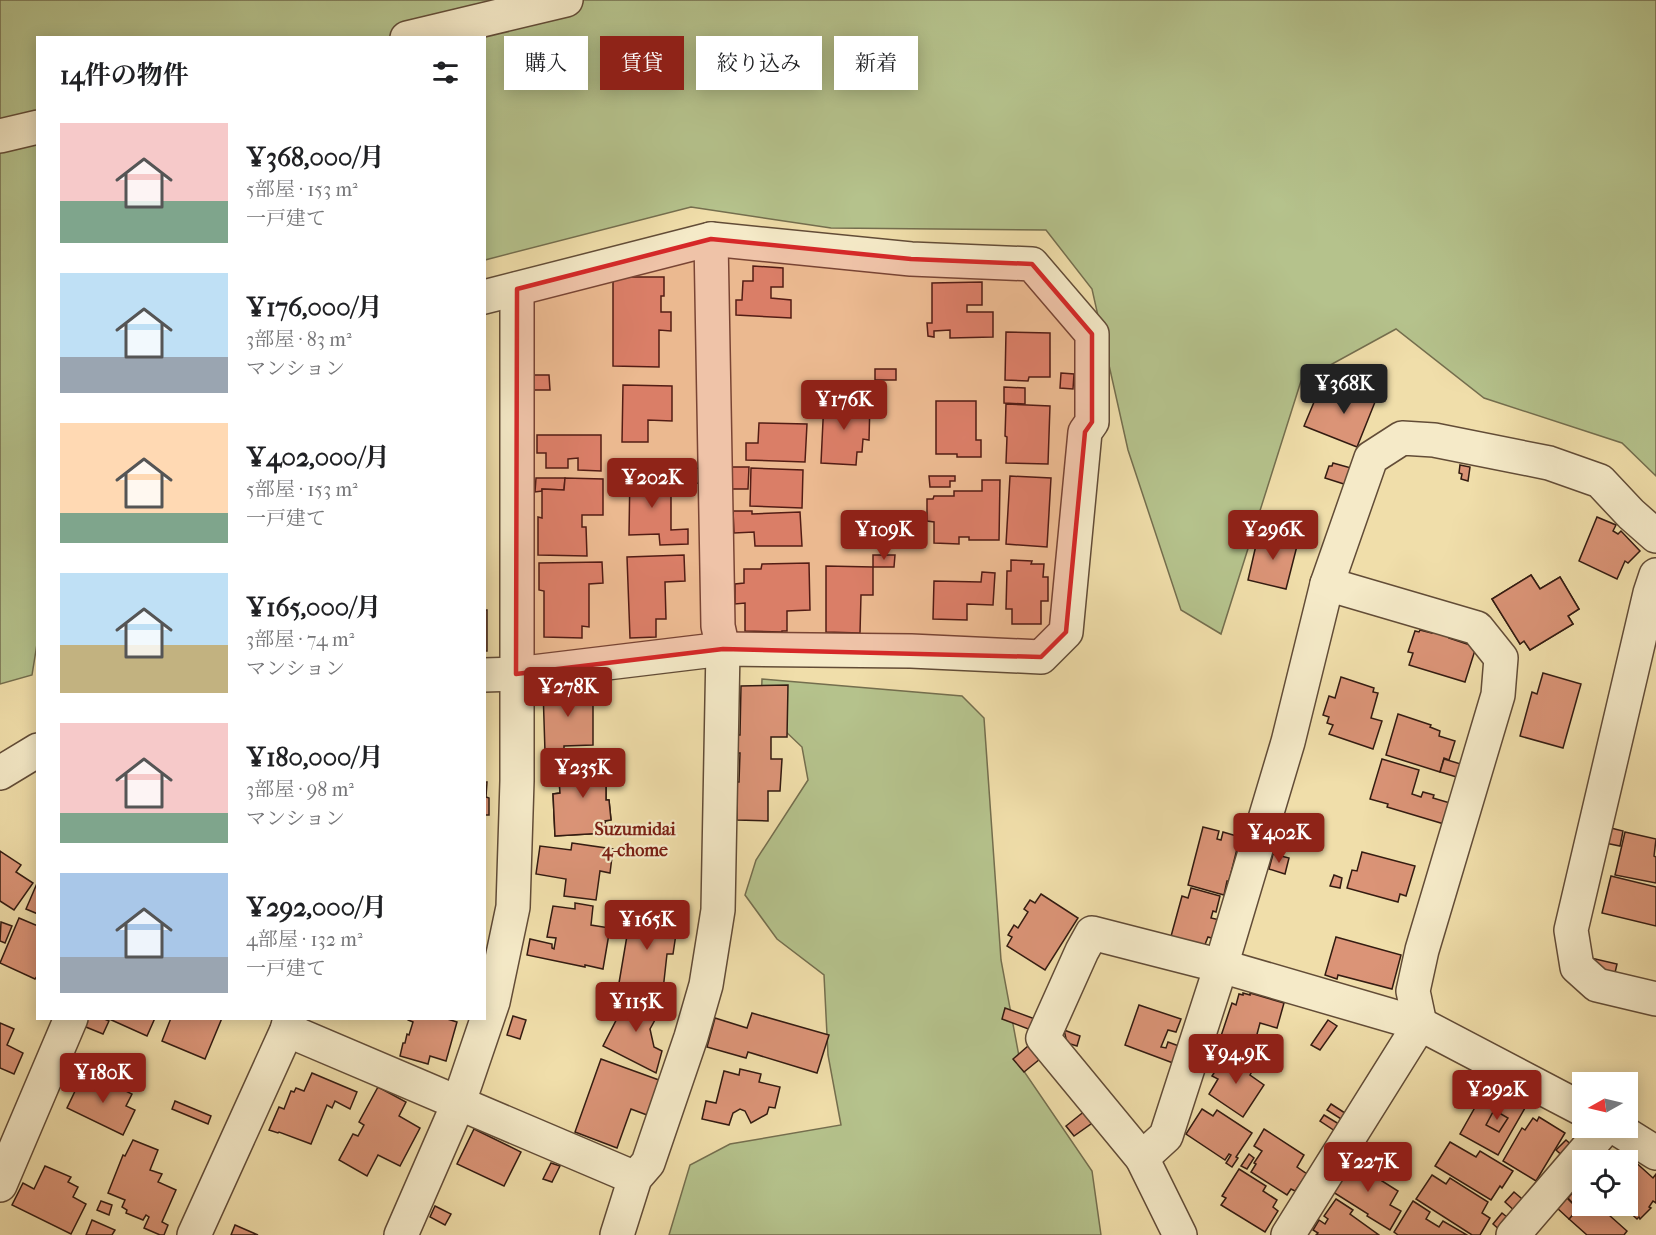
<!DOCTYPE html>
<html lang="ja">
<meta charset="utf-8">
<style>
:root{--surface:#fff;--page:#f6f6f6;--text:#202124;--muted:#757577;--accent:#8f2418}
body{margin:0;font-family:"IM FELL French Canon","Noto Serif JP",serif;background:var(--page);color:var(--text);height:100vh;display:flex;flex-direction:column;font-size:22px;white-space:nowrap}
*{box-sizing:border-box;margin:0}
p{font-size:20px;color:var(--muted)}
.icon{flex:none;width:33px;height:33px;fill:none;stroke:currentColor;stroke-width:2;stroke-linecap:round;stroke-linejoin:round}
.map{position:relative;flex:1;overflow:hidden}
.drawer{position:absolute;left:36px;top:36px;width:450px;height:984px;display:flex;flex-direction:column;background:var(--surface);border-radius:0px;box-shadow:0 3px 15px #0003}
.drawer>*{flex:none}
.banner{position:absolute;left:504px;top:36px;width:570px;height:54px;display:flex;gap:12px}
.needle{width:39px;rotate:262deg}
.tools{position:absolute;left:1572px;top:1072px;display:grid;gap:12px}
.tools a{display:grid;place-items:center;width:66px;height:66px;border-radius:0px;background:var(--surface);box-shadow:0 3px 15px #0003;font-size:30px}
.price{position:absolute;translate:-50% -51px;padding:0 14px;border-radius:6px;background:var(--accent);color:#fff;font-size:20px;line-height:39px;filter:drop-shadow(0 2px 3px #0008)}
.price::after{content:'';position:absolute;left:50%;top:36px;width:18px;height:14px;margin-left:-9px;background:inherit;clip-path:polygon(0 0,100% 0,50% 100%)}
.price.selected{background:#222;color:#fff}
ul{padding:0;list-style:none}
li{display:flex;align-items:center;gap:18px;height:150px;padding:0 24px}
li span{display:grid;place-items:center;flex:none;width:168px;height:120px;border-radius:0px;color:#555}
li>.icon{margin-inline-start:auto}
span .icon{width:72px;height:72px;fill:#fffc;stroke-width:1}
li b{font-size:26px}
h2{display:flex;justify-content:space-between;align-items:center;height:72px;padding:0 24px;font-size:26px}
.pill{padding:0 21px;border-radius:0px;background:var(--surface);box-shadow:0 3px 15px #0003;font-size:21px;line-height:54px}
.pill.selected{background:var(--accent);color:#fff}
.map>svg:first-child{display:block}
</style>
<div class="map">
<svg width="1656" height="1235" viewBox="0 0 1656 1235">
<rect width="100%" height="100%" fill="#f0deaa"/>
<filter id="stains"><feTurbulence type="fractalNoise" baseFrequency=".00333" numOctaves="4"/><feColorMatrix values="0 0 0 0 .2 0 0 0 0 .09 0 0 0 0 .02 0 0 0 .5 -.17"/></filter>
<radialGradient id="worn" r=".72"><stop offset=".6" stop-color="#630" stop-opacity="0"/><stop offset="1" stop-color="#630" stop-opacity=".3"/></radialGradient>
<!-- green -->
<g fill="#b5c28c" stroke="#746e4e" stroke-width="1.5">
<path d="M0 0H1656V476L1622 443 1484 398 1396 329 1301 381 1221 634 1181 610 1128 450 1092 289 1046 230 831 228 691 207 485 260 484 38H38L37 644 32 675 0 684Z"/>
<path d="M762 679 962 696 984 718 1001 960 1021 1067 1092 1171 1101 1235H669L690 1165 730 1144 841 1125 828 1055 824 975 777 939 745 895 756 860 808 780 802 747 761 708Z"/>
</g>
<!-- building -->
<g fill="#db9477" stroke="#331b11" stroke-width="1.5">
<path d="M753 266 783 268V287H771V298L791 300V318L736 315V300H742L743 281H753Z"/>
<path d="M613 277H664V296H661V312H671V331L659 330V367L613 366Z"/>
<path d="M982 282V305H967V312H993V337L950 338V330L934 331V337L928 336 927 323H932V283Z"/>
<path d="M1006 332 1050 333V377H1029L1028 381 1005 380Z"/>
<rect x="875" y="369" width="21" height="11"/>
<path d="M1061 373 1074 374 1073 389 1060 388Z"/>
<path d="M533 375H549L550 390H533Z"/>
<path d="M1363 380 1381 387 1357 447 1304 426 1317 395 1347 406 1351 397 1355 399Z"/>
<path d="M623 385 672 386V421L648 420V442H622Z"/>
<path d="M1004 387 1025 388V404L1004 403Z"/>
<path d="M824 400 870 402 869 440 863 439 862 452H857L856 465 821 463Z"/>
<path d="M936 401H976V440H981V457H957V454H936Z"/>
<path d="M1006 404 1050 406 1048 464 1006 463 1007 437 1005 436Z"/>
<path d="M759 423 807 424 805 462 746 460V443H758Z"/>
<path d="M537 435H601V471L578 470V458L568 459V468H546V453H537Z"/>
<path d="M1333 463 1351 468 1347 485 1325 478 1329 466H1332Z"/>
<path d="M1460 465 1470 467 1468 481 1461 479 1462 474 1459 473Z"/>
<path d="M732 467H749L748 489H731Z"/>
<path d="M702 468 703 483 681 484 680 469Z"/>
<path d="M751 468 803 470 802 508 750 506Z"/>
<path d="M630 470H654V478L664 479 665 491H671V530L688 529V544L660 545 659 534 629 535Z"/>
<path d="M929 476H955V481H950V487H930Z"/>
<path d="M1010 476 1051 478 1047 547 1006 544Z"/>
<path d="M536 478H565L564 490 542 489V491L535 492Z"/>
<path d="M565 478 603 479V515H582V527H586L587 556 538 555V517L542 518V489L564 490Z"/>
<path d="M982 480H1000L999 540H969V537H959V544L934 543V522L927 521V499H933L934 496H954V491H982Z"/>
<path d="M733 511H752V514L800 512 802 546H755L754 532 734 533Z"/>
<path d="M1597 517 1616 525 1613 531 1618 534 1621 531 1640 551 1628 563 1625 561 1617 579 1579 561Z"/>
<path d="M1259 532 1298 542 1286 589 1248 580Z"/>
<path d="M684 555 685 581 665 582 666 619H656V637L630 638 627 557Z"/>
<path d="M873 555H895L894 567H873Z"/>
<path d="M1011 560 1032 561 1031 564H1044L1043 577H1048V601H1041V624H1012V609H1006L1007 571H1011Z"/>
<path d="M602 562 603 583 589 584V627L582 626V638L544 637V591L539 590V563Z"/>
<path d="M809 563 810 610 787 611V631H782V632L745 631V603L735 604V584L744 583V569H761L762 564Z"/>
<path d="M826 566 873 567V595H861L860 633 826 632Z"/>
<path d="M982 572 995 573 993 605 967 604V620L933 619 934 581 981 582Z"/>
<path d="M1531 575 1540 589 1560 577 1579 609 1568 616 1573 624 1530 650 1524 641 1520 644 1492 599Z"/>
<path d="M1531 575 1540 589 1560 577 1579 609 1568 616 1573 624 1530 650 1524 641 1520 644 1492 599Z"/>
<rect x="484" y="610" width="3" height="41"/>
<path d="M1420 630 1432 633 1433 630 1450 635 1449 638 1476 647 1465 682 1409 665 1413 653 1408 652 1415 631 1419 632Z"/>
<path d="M1543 673 1581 684 1563 748 1520 736 1532 692 1537 694Z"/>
<path d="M1341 677 1374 688 1373 692 1378 693 1371 718 1382 721 1373 749 1329 734 1333 725 1327 723 1329 717 1323 715 1329 696 1335 698Z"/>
<path d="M788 685 787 737H771V759H782L780 791H768V821L737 820V782H739L740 753H736V735H740L741 686Z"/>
<path d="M593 688V745L564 746V752H545L543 689Z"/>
<path d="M1398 714 1431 725 1430 727 1440 731 1439 736 1455 741 1449 760 1444 758 1440 772 1386 755Z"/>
<path d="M1382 759 1419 770 1412 794 1421 797 1423 792 1434 795 1433 798 1450 803 1444 824 1387 807 1388 804 1370 799Z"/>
<path d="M1444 759 1464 765 1460 778 1440 772Z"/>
<path d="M612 761 613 783H606V800H609L611 820 605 821V833L555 836 553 794 560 793 558 765Z"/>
<path d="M612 761 613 783H606V800H609L611 820 605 821V833L555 836 553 794 560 793 558 765Z"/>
<path d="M484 782H487L486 797 489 798V815H484Z"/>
<path d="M1603 826 1623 831 1620 846 1600 842Z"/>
<path d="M1203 827 1219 831 1217 839 1221 840 1223 832 1240 837 1229 881H1227L1224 895 1188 885Z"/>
<path d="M1625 832 1656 839 1654 856 1656 857V883L1615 875Z"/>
<path d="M572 843 613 849 610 873 600 871 596 900 564 896 566 879 536 874 540 846 571 850Z"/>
<path d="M0 851 21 865 16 872 33 883 14 910 0 901Z"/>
<path d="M1362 852 1415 866 1406 896 1400 894 1398 902 1347 888 1352 870 1357 871Z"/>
<path d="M1273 854 1289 858 1285 874 1269 869Z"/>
<path d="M1334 875 1342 878 1340 888 1330 886Z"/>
<path d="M1611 876 1656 887V926L1602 913Z"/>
<path d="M38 881V914L26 909Z"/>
<path d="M1191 888 1220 896 1216 912 1213 911 1211 918 1220 920 1215 939 1208 937 1204 947 1170 940 1182 896 1188 898Z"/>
<path d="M1041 894 1078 918 1045 970 1007 946 1012 937 1008 935 1014 925 1018 928 1028 912 1024 909 1030 900 1035 903Z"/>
<path d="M575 903 593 906 591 925 610 928 603 969 585 965V967L527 955 530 939 552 944V948L554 949 556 938 547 937 553 906 575 909Z"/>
<path d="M634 912 668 918 667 925 677 927 673 954H667L663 990 619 983 630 918 633 919Z"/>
<path d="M19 918 38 926V975L35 979 0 963Z"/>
<path d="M1 922 12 926 5 943 0 941Z"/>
<path d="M1336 937 1401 955 1392 989 1338 975 1337 979 1325 975Z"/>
<path d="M1591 958 1617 964 1614 977 1603 974Z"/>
<path d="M630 993 661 1009 650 1029 654 1047 662 1051 656 1073 603 1046Z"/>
<path d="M1243 993 1250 995V993L1284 1003 1277 1028 1260 1023 1256 1038 1253 1037 1249 1051 1219 1042 1232 1003 1236 1005 1239 994 1243 995Z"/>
<path d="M1139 1005 1181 1019 1176 1032 1168 1030 1161 1047 1166 1048 1168 1042 1187 1049 1181 1066 1125 1045Z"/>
<path d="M1005 1008 1035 1019 1031 1030 1002 1019Z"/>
<path d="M752 1013 829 1035 817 1073 748 1052 746 1058 707 1047 715 1018 747 1028Z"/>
<path d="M513 1016 526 1020 520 1039 507 1035Z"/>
<path d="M84 1018H102L109 1021 103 1034 81 1025Z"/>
<path d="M107 1018H155L147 1036Z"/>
<path d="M171 1018H222L205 1059 162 1041Z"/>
<path d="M408 1018H444L457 1022 446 1061 430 1056 428 1064 400 1056 403 1043H405L407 1034 409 1035 413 1022 408 1020Z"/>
<path d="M1328 1020 1337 1026 1320 1050 1311 1045Z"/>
<path d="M0 1023 14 1029 7 1045 23 1053 14 1074 0 1068Z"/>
<path d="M1064 1030 1080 1036 1077 1046 1067 1043Z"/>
<path d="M1028 1046 1040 1059 1024 1072 1013 1059Z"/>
<path d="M1225 1056 1234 1061 1238 1057 1254 1068 1250 1075 1264 1085 1243 1117 1209 1094 1218 1079 1212 1076Z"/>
<path d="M601 1059 659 1080 647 1115 631 1109 617 1148 575 1132Z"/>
<path d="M740 1069 761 1074 759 1082 780 1087 775 1108 769 1107 767 1114 751 1123 745 1111 740 1109 733 1113 729 1125 702 1119 706 1101 716 1103 724 1071 739 1075Z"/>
<path d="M89 1073 132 1094 126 1106 135 1110 123 1135 67 1108 77 1087 81 1089Z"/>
<path d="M312 1073 357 1092 350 1109 335 1101 332 1108 327 1105 311 1144 279 1132 278 1133 269 1130 279 1107 284 1109 291 1091 294 1092 296 1088 304 1091Z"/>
<path d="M1491 1079 1529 1101 1498 1155 1460 1134Z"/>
<path d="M378 1087 406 1102 399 1116 420 1128 400 1166 378 1155 367 1176 339 1160 353 1134 358 1136 364 1125 359 1122Z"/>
<path d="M175 1101 211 1116 208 1124 172 1109Z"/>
<path d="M1331 1104 1345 1113 1341 1119 1327 1110Z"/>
<path d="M1202 1109 1213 1116 1217 1110 1252 1133 1236 1157 1238 1158 1232 1167 1226 1163 1231 1155 1229 1154 1225 1160 1186 1134Z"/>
<path d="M1086 1110 1095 1121 1074 1136 1066 1126Z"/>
<path d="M1494 1110 1508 1118 1499 1132 1486 1125Z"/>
<path d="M1324 1115 1339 1124 1335 1131 1320 1121Z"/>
<path d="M1539 1117 1565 1133 1536 1181 1503 1161 1522 1128 1525 1130 1533 1118 1537 1121Z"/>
<path d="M474 1129 521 1152 504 1186 457 1164Z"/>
<path d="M1264 1129 1304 1155 1297 1167 1307 1174 1295 1191 1291 1189 1287 1195 1251 1172 1256 1164 1254 1163 1262 1151 1254 1146Z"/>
<path d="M133 1140 158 1150 150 1170 162 1174 158 1182 176 1190 162 1222 168 1225 164 1235H160L144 1228 149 1217 146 1215 143 1220 126 1213 127 1210 122 1207 125 1200 108 1193 123 1155 125 1156Z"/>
<path d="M1566 1140 1576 1149 1567 1160 1556 1150Z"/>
<path d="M1450 1142 1476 1157 1480 1151 1513 1171 1502 1188 1500 1186 1491 1200 1435 1166Z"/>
<path d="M1249 1154 1254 1158 1247 1169 1241 1166Z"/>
<path d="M1355 1156 1371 1166 1369 1169 1384 1178 1382 1181 1398 1191 1390 1205 1401 1211 1390 1230 1367 1216 1368 1214 1333 1192Z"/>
<path d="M1632 1159 1653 1178 1656 1174V1203L1653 1201 1649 1207 1651 1208 1640 1219 1639 1217 1637 1219 1623 1206H1628V1162L1629 1163Z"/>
<path d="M551 1163 560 1166 552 1182 543 1179Z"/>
<path d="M45 1166 71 1177 68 1182 78 1187 73 1197 86 1204 71 1234 12 1205 23 1183 34 1189Z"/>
<path d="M1239 1169 1266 1186 1263 1191 1277 1200 1273 1207 1278 1211 1265 1232 1221 1205 1226 1198 1222 1196Z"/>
<path d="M1432 1175 1446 1184 1450 1178 1488 1202 1482 1213 1490 1218 1480 1235H1472L1416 1199Z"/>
<path d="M1582 1182V1206H1617L1609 1215 1627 1231 1624 1235H1587L1569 1219 1578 1209 1568 1198Z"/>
<path d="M1514 1192 1527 1203 1518 1214 1505 1202Z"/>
<path d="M1566 1197 1578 1209 1569 1219 1557 1208Z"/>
<path d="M1336 1199 1353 1210 1350 1214 1379 1235H1316L1318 1233 1313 1230 1319 1220 1325 1224 1328 1219 1324 1216Z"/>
<path d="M101 1201 112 1205 109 1215 97 1210Z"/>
<path d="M1413 1201 1430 1212 1426 1219 1439 1227 1443 1221 1467 1235H1398L1394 1232Z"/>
<path d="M435 1206 451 1214 445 1225 430 1217Z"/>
<path d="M1502 1213 1512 1221 1502 1232 1493 1224Z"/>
<path d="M92 1220 115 1230 112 1235H86Z"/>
<path d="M235 1225 258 1235H231Z"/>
</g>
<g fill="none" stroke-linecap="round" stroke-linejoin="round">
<!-- minor casing -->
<g stroke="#624c37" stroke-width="36">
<g id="minor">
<path d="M484 297 711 239 911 259 1032 264 1092 334V422L1085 432 1066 632 1041 657 911 651 723 649 516 674 484 675"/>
<path d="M1656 575 1650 593 1571 930 1577 967 1597 985 1656 999"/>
<path d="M0 773 38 750"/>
<path d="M287 1030 635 1178"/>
<path d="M1616 1128 1656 1153"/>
<path d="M1142 1158 1166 1136 1221 966 1288 742 1327 584 1371 458 1402 438 1434 440 1549 463 1600 481 1631 514 1656 536"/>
<path d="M0 1185 71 1018"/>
<path d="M194 1235 287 1030 290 1018"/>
<path d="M401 1235 459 1102 493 1002 513 907 517 781V289"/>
<path d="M617 1235 635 1178 648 1163 691 1037 706 985 718 910 723 649 718 626 711 239"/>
<path d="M1180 1235 1142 1158 1043 1038 1082 951 1092 933 1221 966 1420 1024 1582 1109"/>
<path d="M1288 1235 1420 1024 1413 991 1422 950 1498 695 1501 658 1477 628 1327 584"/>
<path d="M1513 1235 1605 1128"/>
</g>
</g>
<!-- tertiary casing -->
<g stroke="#624c37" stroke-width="36">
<g id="tertiary">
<path d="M407 38 566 0"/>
<path d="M0 136 38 127"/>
</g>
</g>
<!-- minor -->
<use href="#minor" stroke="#f5eac8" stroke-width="33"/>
<!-- tertiary -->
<use href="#tertiary" stroke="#f5eac8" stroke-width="33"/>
</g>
<!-- marked area -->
<path fill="#d62828" fill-opacity="0.2" stroke="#d62828" stroke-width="4.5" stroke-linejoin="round" d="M711 239 911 259 1032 264 1092 334V422L1085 432 1066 632 1041 657 723 649 516 674 517 289Z"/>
<g text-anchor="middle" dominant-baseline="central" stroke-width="4.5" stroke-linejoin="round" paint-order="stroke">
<!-- neighbourhood labels -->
<g font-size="18" font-weight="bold" fill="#7a1f14" stroke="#f5eac8">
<text x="635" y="829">Suzumidai<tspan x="635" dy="21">4-chome</tspan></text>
</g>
</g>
<rect width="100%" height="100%" filter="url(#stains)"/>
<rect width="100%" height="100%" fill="url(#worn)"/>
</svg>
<div class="tools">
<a><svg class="needle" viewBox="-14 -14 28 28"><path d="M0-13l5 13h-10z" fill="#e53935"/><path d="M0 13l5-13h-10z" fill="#757577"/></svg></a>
<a><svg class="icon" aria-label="locate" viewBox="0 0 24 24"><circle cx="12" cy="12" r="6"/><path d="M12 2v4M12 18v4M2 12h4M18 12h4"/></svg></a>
</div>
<b class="price selected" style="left:1344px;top:415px">¥368K</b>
<b class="price" style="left:844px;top:431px">¥176K</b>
<b class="price" style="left:652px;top:509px">¥202K</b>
<b class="price" style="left:884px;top:561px">¥109K</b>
<b class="price" style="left:1273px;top:561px">¥296K</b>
<b class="price" style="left:568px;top:718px">¥278K</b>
<b class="price" style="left:583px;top:799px">¥235K</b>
<b class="price" style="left:1279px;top:864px">¥402K</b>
<b class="price" style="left:647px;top:951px">¥165K</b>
<b class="price" style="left:636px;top:1033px">¥115K</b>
<b class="price" style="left:1236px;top:1085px">¥94.9K</b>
<b class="price" style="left:103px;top:1104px">¥180K</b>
<b class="price" style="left:1497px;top:1121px">¥292K</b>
<b class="price" style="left:1368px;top:1193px">¥227K</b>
<div class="banner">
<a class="pill">購入</a>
<a class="pill selected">賃貸</a>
<a class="pill">絞り込み</a>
<a class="pill">新着</a>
</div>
<section class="drawer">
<h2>14件の物件<svg class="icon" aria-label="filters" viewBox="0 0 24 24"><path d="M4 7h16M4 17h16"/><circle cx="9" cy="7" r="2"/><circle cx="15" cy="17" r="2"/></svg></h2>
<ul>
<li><span style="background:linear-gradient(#f6c9c9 65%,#7fa58c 0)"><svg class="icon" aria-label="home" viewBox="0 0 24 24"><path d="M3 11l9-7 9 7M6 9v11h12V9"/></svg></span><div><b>¥368,000/月</b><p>5部屋 · 153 m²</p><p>一戸建て</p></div></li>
<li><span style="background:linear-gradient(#bfe0f5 70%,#9aa5b1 0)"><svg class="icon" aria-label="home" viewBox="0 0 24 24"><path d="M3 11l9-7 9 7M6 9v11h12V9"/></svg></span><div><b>¥176,000/月</b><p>3部屋 · 83 m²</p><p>マンション</p></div></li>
<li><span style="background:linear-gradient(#ffd9b3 75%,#7fa58c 0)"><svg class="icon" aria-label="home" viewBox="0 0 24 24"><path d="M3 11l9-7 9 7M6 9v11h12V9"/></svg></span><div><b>¥402,000/月</b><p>5部屋 · 153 m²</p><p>一戸建て</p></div></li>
<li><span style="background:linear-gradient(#bfe0f5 60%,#c2b280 0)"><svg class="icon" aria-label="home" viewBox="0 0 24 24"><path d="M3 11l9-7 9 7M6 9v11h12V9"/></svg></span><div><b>¥165,000/月</b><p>3部屋 · 74 m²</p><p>マンション</p></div></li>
<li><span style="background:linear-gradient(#f6c9c9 75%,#7fa58c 0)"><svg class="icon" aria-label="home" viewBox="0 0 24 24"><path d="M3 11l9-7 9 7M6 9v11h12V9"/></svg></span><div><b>¥180,000/月</b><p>3部屋 · 98 m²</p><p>マンション</p></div></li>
<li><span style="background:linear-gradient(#a9c7e8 70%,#9aa5b1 0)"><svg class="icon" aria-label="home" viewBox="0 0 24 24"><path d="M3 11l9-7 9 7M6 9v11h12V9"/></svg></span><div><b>¥292,000/月</b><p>4部屋 · 132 m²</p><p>一戸建て</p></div></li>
</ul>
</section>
</div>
